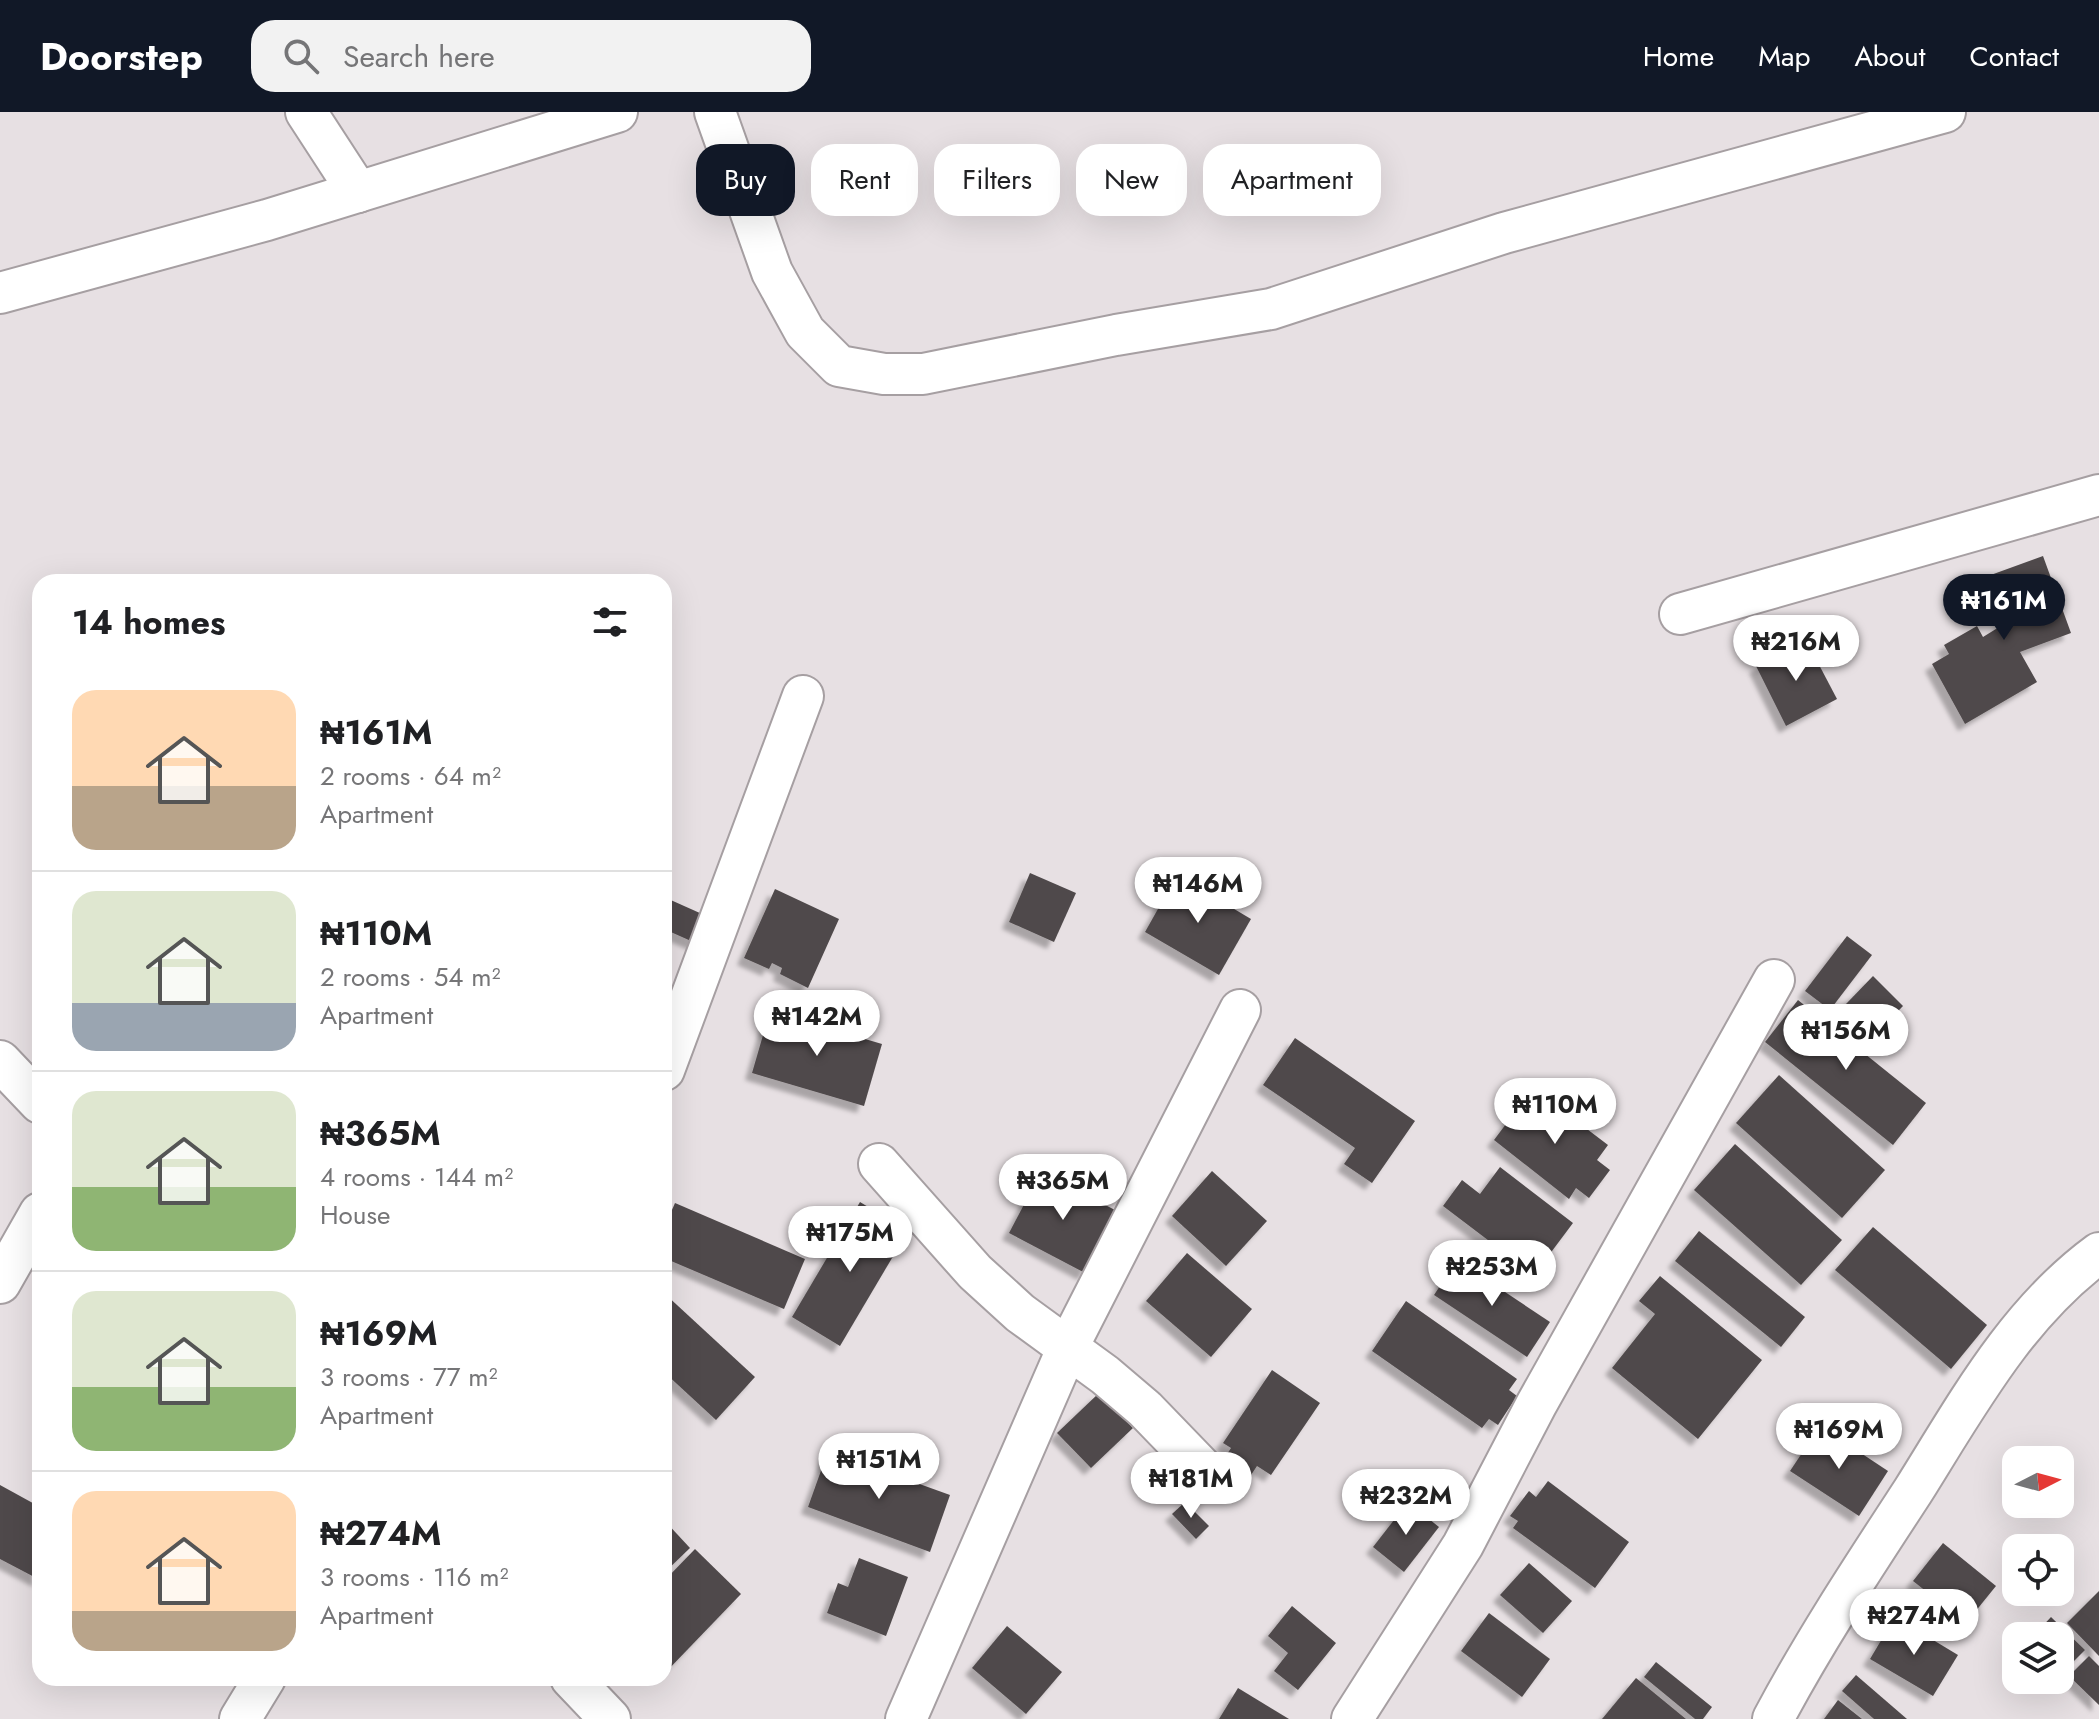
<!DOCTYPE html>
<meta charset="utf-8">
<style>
:root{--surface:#fff;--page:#f2f2f2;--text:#202124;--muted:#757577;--line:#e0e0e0;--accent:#111827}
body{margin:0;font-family:Jost,sans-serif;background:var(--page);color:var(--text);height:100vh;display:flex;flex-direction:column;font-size:30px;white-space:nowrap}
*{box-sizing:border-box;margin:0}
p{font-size:26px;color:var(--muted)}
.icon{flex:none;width:44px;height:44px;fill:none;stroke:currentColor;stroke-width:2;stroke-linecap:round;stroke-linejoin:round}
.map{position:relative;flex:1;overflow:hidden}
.panel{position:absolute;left:32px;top:462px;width:640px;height:1112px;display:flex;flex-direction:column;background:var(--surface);border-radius:24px;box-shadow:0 8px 32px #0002}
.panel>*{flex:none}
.guide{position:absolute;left:696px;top:32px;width:760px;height:72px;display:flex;gap:16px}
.needle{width:52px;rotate:84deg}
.buttons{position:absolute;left:2002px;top:1334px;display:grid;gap:16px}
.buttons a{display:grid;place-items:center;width:72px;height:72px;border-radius:16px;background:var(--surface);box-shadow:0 8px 32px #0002;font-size:40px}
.price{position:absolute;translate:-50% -68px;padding:0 18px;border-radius:28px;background:#fff;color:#222;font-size:26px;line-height:52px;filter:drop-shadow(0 2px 4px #0008)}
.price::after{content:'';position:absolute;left:50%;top:48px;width:24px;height:18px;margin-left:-12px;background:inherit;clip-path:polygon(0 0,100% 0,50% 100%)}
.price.selected{background:var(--accent);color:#fff}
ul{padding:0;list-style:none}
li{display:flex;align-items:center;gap:24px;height:200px;padding:0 40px}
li+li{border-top:2px solid var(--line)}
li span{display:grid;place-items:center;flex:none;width:224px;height:160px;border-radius:24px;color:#555}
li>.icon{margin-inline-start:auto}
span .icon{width:96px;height:96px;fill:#fffc;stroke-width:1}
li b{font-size:34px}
h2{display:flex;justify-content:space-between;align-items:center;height:96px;padding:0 40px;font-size:34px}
.tag{padding:0 28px;border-radius:24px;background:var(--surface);box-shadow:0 8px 32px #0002;font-size:28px;line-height:72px}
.tag.selected{background:var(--accent);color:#fff}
header{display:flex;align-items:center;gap:48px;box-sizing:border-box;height:112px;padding:0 40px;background:var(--accent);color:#fff}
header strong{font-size:38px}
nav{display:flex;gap:44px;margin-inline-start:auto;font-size:28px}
.search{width:560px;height:72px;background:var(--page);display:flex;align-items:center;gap:20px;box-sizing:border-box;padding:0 28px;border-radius:24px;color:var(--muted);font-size:30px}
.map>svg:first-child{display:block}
</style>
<header>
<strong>Doorstep</strong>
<div class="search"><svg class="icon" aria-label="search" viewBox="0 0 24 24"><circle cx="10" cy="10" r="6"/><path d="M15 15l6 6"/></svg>Search here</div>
<nav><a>Home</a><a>Map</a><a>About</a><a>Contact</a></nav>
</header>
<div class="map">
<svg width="2099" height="1607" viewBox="0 0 2099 1607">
<defs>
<filter id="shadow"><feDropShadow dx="-7" dy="7" stdDeviation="2" flood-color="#0004"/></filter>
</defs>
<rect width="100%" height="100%" fill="#e7e0e3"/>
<!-- building -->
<g fill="#504a4b" filter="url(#shadow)">
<path d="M2043 444 2071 521 2020 540 2037 570 1965 612 1932 552 1949 542 1944 533 1977 514 1983 525 2004 512 2009 520 1988 464Z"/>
<path d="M1806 528 1837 587 1786 614 1756 554Z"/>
<path d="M1030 761 1076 781 1054 830 1009 810Z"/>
<path d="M1177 763 1251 807 1219 863 1145 820Z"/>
<path d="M775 777 839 807 808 876 780 862 782 856 772 851 769 857 744 846Z"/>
<path d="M664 785 711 806 700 833 664 817Z"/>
<path d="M1847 824 1872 843 1830 898 1805 879Z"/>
<path d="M1873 864 1903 894 1876 922 1846 892Z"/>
<path d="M1798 888 1926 991 1893 1033 1765 930Z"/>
<path d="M770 899 882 932 864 994 752 961Z"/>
<path d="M1295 926 1415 1009 1372 1071 1344 1052 1355 1036 1263 973Z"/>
<path d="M1779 963 1885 1058 1842 1106 1736 1011Z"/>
<path d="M1533 976 1608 1033 1597 1048 1610 1058 1589 1086 1576 1076 1569 1087 1494 1028Z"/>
<path d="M1735 1032 1842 1128 1801 1173 1694 1078Z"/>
<path d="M1500 1055 1573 1111 1534 1163 1443 1094 1462 1068 1480 1082Z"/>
<path d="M1212 1059 1267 1109 1226 1154 1172 1104Z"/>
<path d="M1041 1060 1117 1099 1085 1161 1009 1121Z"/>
<path d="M860 1090 908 1119 840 1234 792 1205Z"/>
<path d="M675 1091 805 1147 784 1197 664 1146V1116Z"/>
<path d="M1873 1115 1987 1213 1951 1257 1835 1158Z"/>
<path d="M1699 1119 1805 1205 1781 1235 1675 1149Z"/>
<path d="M1187 1141 1252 1197 1211 1245 1146 1189Z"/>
<path d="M1457 1148 1550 1210 1527 1245 1434 1183Z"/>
<path d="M1660 1164 1762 1248 1698 1327 1612 1256 1655 1202 1639 1189Z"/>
<path d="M664 1181 755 1265 716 1308 664 1260Z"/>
<path d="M1406 1189 1517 1267 1509 1278 1517 1284 1498 1313 1489 1307 1482 1316 1372 1239Z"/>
<path d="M1272 1258 1320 1291 1271 1363 1257 1354 1245 1372 1219 1354 1231 1336 1223 1331Z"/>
<path d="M1099 1281 1133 1316 1091 1356 1057 1321Z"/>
<path d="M1820 1314 1888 1359 1859 1404 1790 1359Z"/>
<path d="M828 1339 950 1383 930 1440 808 1395Z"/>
<path d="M1548 1369 1629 1430 1595 1476 1513 1416 1518 1409 1510 1404 1529 1379 1536 1385Z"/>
<path d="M0 1373 40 1395V1468L0 1447Z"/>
<path d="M1185 1390 1209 1414 1196 1427 1172 1402Z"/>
<path d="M1408 1390 1439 1415 1404 1460 1373 1435Z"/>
<path d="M664 1408 690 1436 664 1461Z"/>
<path d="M1943 1431 1996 1474 1966 1511 1913 1469Z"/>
<path d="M695 1437 741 1482 664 1562V1469Z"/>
<path d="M859 1446 908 1465 886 1524 827 1501 838 1471 848 1475Z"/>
<path d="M1529 1451 1572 1489 1543 1521 1500 1483Z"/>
<path d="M2099 1479V1544L2067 1511Z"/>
<path d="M1292 1494 1336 1531 1298 1578 1274 1559 1288 1541 1268 1524Z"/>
<path d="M1489 1501 1550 1547 1522 1585 1461 1539Z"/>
<path d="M1895 1505 1958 1543 1933 1584 1870 1547Z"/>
<path d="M2051 1505 2085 1538 2060 1563V1524H2033Z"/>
<path d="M1007 1514 1062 1560 1026 1602 972 1556Z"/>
<path d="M2089 1544 2099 1554V1593L2069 1564Z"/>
<path d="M1656 1550 1712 1595 1703 1607H1695L1644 1565Z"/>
<path d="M1856 1563 1907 1607H1874L1842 1579Z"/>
<path d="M1636 1566 1686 1607H1602Z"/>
<path d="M1238 1576 1289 1607H1219Z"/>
<path d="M1838 1588 1862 1607H1824Z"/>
</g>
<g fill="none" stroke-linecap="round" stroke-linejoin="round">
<!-- minor casing -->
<g stroke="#a69fa2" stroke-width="44">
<g id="minor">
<path d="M306 0 358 80"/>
<path d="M715 0 772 160 805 220 839 254 884 262H923L1116 223 1271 197 1504 121 1945 0"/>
<path d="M0 181 267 108 617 0"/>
<path d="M1680 502 2099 383"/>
<path d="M0 949 40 991"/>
<path d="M664 958 803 584"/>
<path d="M879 1052 975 1160 1020 1201 1105 1263 1145 1297 1203 1357"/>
<path d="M0 1171 40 1101"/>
<path d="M571 1566 610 1607"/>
<path d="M240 1607 265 1566"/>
<path d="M906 1607 1068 1235 1240 898"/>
<path d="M1352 1607 1463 1433 1536 1293 1774 868"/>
<path d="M1773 1607C1815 1528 1864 1454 1913 1379 1967 1293 2016 1202 2099 1141"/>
</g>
</g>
<!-- minor -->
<use href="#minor" stroke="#fff" stroke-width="40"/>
</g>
</svg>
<div class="buttons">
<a><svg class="needle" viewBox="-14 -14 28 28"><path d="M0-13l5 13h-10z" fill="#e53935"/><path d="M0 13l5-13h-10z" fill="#757577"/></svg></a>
<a><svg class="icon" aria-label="locate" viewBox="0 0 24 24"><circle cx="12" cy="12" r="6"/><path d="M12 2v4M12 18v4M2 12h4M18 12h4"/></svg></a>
<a><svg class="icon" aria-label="layers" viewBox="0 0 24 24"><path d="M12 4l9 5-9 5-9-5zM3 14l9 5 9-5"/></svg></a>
</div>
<b class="price selected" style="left:2004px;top:530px">₦161M</b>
<b class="price" style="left:1796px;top:571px">₦216M</b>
<b class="price" style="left:1198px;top:813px">₦146M</b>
<b class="price" style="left:817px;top:946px">₦142M</b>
<b class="price" style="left:1846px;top:960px">₦156M</b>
<b class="price" style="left:1555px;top:1034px">₦110M</b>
<b class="price" style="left:1063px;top:1110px">₦365M</b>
<b class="price" style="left:850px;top:1162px">₦175M</b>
<b class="price" style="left:1492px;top:1196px">₦253M</b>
<b class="price" style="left:1839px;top:1359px">₦169M</b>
<b class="price" style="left:879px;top:1389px">₦151M</b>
<b class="price" style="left:1191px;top:1408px">₦181M</b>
<b class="price" style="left:1406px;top:1425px">₦232M</b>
<b class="price" style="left:1914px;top:1545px">₦274M</b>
<div class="guide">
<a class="tag selected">Buy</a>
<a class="tag">Rent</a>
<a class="tag">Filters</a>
<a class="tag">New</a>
<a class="tag">Apartment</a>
</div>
<section class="panel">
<h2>14 homes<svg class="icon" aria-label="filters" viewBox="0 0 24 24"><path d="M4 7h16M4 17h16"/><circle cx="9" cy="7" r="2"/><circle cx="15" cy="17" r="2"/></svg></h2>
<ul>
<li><span style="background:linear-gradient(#ffd9b3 60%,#b9a48a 0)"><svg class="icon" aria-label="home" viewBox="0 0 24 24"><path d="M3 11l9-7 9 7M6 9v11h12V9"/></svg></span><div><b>₦161M</b><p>2 rooms · 64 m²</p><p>Apartment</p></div></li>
<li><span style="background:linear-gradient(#dfe7d0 70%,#9aa5b1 0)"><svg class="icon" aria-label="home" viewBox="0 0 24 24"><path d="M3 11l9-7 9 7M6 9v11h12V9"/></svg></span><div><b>₦110M</b><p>2 rooms · 54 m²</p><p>Apartment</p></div></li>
<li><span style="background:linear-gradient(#dfe7d0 60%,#8fb573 0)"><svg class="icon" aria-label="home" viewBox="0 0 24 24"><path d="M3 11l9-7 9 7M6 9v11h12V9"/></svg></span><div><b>₦365M</b><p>4 rooms · 144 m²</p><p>House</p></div></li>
<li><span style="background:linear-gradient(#dfe7d0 60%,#8fb573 0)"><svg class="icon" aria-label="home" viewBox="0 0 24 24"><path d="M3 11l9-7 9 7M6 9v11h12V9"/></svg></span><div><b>₦169M</b><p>3 rooms · 77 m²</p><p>Apartment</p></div></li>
<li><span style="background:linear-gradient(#ffd9b3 75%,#b9a48a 0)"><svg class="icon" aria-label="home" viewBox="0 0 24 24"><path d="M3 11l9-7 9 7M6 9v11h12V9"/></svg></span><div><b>₦274M</b><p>3 rooms · 116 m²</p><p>Apartment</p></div></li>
</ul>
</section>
</div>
